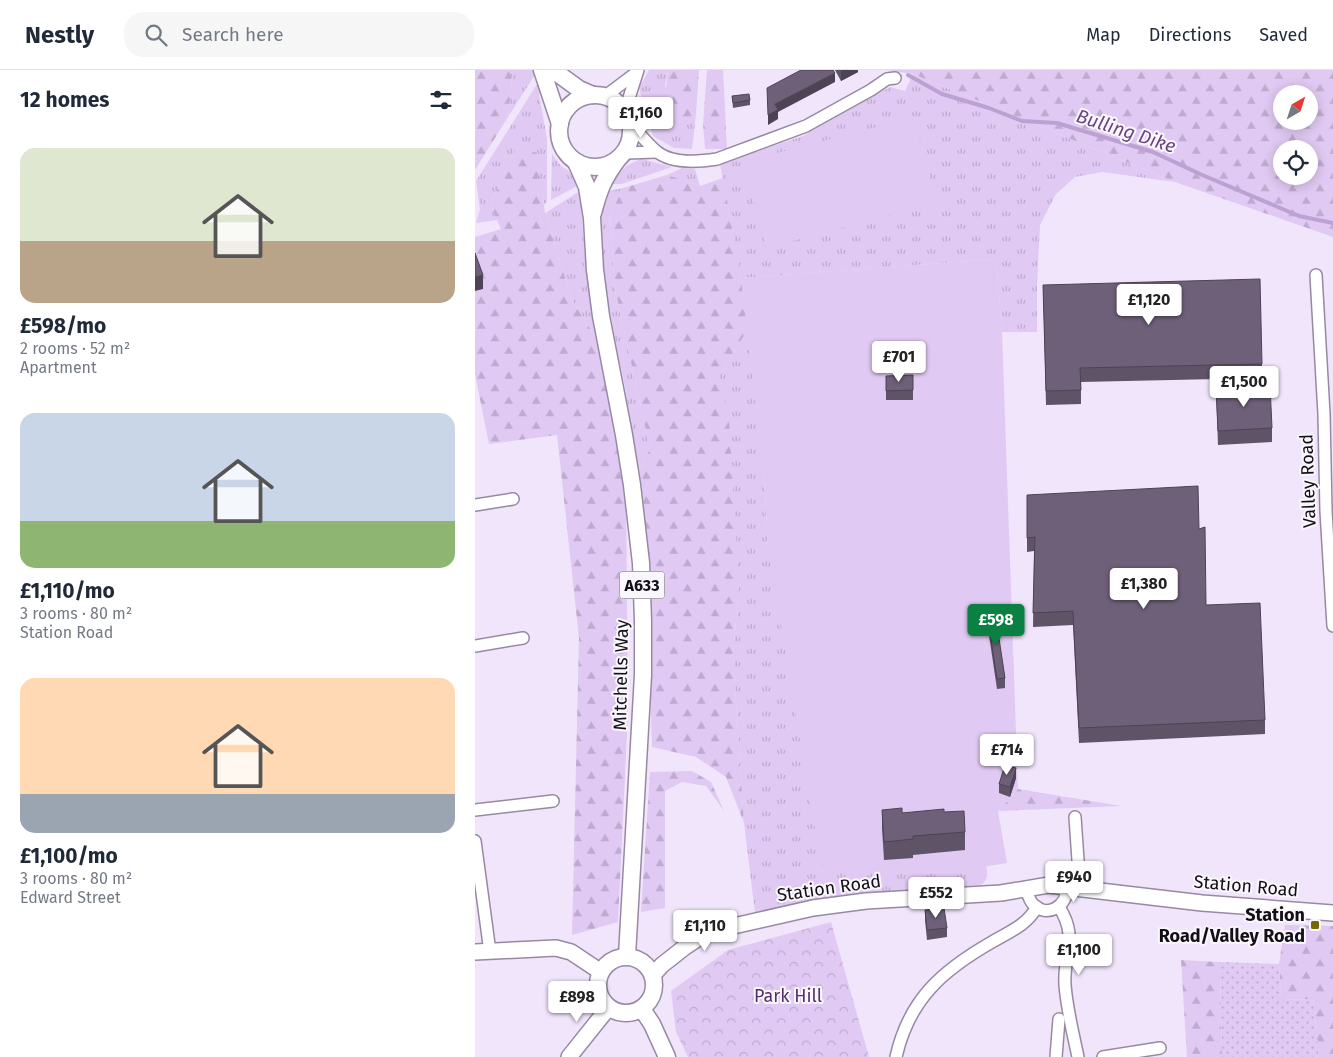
<!DOCTYPE html>
<meta charset="utf-8">
<style>
:root{--surface:#fff;--page:#f6f6f7;--text:#1f2937;--muted:#747a83;--line:#e0e1e3;--accent:#0b8043}
body{margin:0;font-family:"Fira Sans",sans-serif;background:var(--page);color:var(--text);height:100vh;display:flex;flex-direction:column;font-size:19px;white-space:nowrap}
*{box-sizing:border-box;margin:0}
p{font-size:16px;color:var(--muted)}
.icon{flex:none;width:28px;height:28px;fill:none;stroke:currentColor;stroke-width:2;stroke-linecap:round;stroke-linejoin:round}
.map{position:relative;flex:1;overflow:hidden}
.details{display:flex;flex-direction:column;background:var(--surface);width:475px}
.details>*{flex:none}
.needle{width:32px;rotate:39deg}
.fabs{position:absolute;left:798px;top:15px;display:grid;gap:10px}
.fabs a{display:grid;place-items:center;width:45px;height:45px;border-radius:50%;background:var(--surface);box-shadow:0 2px 12px #0003;font-size:25px}
.price{position:absolute;translate:-50% -42px;padding:0 11px;border-radius:5px;background:#fff;color:#222;font-size:16px;line-height:32px;filter:drop-shadow(0 1px 2px #0008)}
.price::after{content:'';position:absolute;left:50%;top:30px;width:15px;height:11px;margin-left:-8px;background:inherit;clip-path:polygon(0 0,100% 0,50% 100%)}
.price.selected{background:var(--accent);color:#fff}
ul{padding:0;list-style:none}
li{display:grid;align-content:center;gap:10px;height:265px;padding:0 20px}
li span{display:grid;place-items:center;height:155px;border-radius:15px;color:#555}
li>.icon{margin-inline-start:auto}
span .icon{width:90px;height:90px;fill:#fffc;stroke-width:1}
li b{font-size:21px}
h2{display:flex;justify-content:space-between;align-items:center;height:60px;padding:0 20px;font-size:21px}
header{display:flex;align-items:center;gap:30px;box-sizing:border-box;height:70px;padding:0 25px;background:var(--surface);border-bottom:1px solid var(--line)}
header strong{font-size:24px}
nav{display:flex;gap:28px;margin-inline-start:auto;font-size:18px}
.search{width:350px;height:45px;background:var(--page);display:flex;align-items:center;gap:12px;box-sizing:border-box;padding:0 18px;border-radius:20px;color:var(--muted);font-size:19px}
main{display:flex;flex:1;min-height:0}
.map>svg:first-child{display:block}
</style>
<header>
<strong>Nestly</strong>
<div class="search"><svg class="icon" aria-label="search" viewBox="0 0 24 24"><circle cx="10" cy="10" r="6"/><path d="M15 15l6 6"/></svg>Search here</div>
<nav><a>Map</a><a>Directions</a><a>Saved</a></nav>
</header>
<main>
<section class="details">
<h2>12 homes<svg class="icon" aria-label="filters" viewBox="0 0 24 24"><path d="M4 7h16M4 17h16"/><circle cx="9" cy="7" r="2"/><circle cx="15" cy="17" r="2"/></svg></h2>
<ul>
<li><span style="background:linear-gradient(#dfe7d0 60%,#b9a48a 0)"><svg class="icon" aria-label="home" viewBox="0 0 24 24"><path d="M3 11l9-7 9 7M6 9v11h12V9"/></svg></span><div><b>£598/mo</b><p>2 rooms · 52 m²</p><p>Apartment</p></div></li>
<li><span style="background:linear-gradient(#c9d6e8 70%,#8fb573 0)"><svg class="icon" aria-label="home" viewBox="0 0 24 24"><path d="M3 11l9-7 9 7M6 9v11h12V9"/></svg></span><div><b>£1,110/mo</b><p>3 rooms · 80 m²</p><p>Station Road</p></div></li>
<li><span style="background:linear-gradient(#ffd9b3 75%,#9aa5b1 0)"><svg class="icon" aria-label="home" viewBox="0 0 24 24"><path d="M3 11l9-7 9 7M6 9v11h12V9"/></svg></span><div><b>£1,100/mo</b><p>3 rooms · 80 m²</p><p>Edward Street</p></div></li>
</ul>
</section>
<div class="map">
<svg width="858" height="987" viewBox="0 0 858 987">
<defs>
<pattern id="grass-tufts" width="24" height="20" patternUnits="userSpaceOnUse" patternTransform="scale(1.25)"><rect width="24" height="20" fill="#e0c9f2"/><path d="M3 7l-1-3M5 7V3M7 7l1-3M15 17l-1-3M17 17v-4M19 17l1-3" fill="none" stroke="#bfabcf"/></pattern>
<pattern id="forest-firs" width="22" height="20" patternUnits="userSpaceOnUse" patternTransform="scale(1.25)"><rect width="22" height="20" fill="#e0c9f2"/><path d="M5 1l3.5 6h-7zM16 11l3.5 6h-7z" fill="#bfabcf"/></pattern>
<pattern id="park-crowns" width="20" height="18" patternUnits="userSpaceOnUse" patternTransform="scale(1.25)"><rect width="20" height="18" fill="#e0c9f2"/><path d="M2 6a3 3 0 1 1 6 0M12 15a3 3 0 1 1 6 0" fill="none" stroke="#bfabcf"/></pattern>
<pattern id="garden-dots" width="8" height="8" patternUnits="userSpaceOnUse" patternTransform="scale(1.25)"><rect width="8" height="8" fill="#e0c9f2"/><path d="M2 2h.1M6 6h.1" fill="none" stroke="#bfabcf" stroke-width="1.8" stroke-linecap="round"/></pattern>
</defs>
<rect width="100%" height="100%" fill="#f1e5fc"/>
<!-- grass -->
<g fill="url(#grass-tufts)">
<path d="M35 0H60L61 3 33 47 37 11Z"/>
<path d="M174 0H193L190 16 208 57 221 44 217 79 199 78 178 66 164 18Z"/>
<path d="M438 4 700 112 627 102 600 107 581 124 565 155 562 216V262H527L521 189 266 208 245 94 328 66 415 17 430 21Z"/>
<path d="M64 11 69 21 64 24 72 69V133L69 134 61 83 42 76 15 135 22 150 1 153 5 139 1 111Z"/>
<path d="M77 84 86 96 94 101 102 116 76 130Z"/>
<path d="M167 89 197 97 147 114H137C146 99 151 94 167 89Z"/>
<path d="M207 98 220 99 225 116 192 105Z"/>
<path d="M148 118 135 145 140 219 175 379 164 399C159 370 154 341 149 312 142 277 112 147 134 121Z"/>
<path d="M105 121 111 200 121 268 97 230 70 143Z"/>
<path d="M273 259 289 407 293 478 488 800 511 796C513 805 513 809 506 815L361 826 280 843 269 753 258 584 264 517 244 306Z"/>
</g>
<!-- forest -->
<g fill="url(#forest-firs)" fill-rule="evenodd">
<path d="M0 0H35L37 11 33 47 0 100Z"/>
<path d="M193 0H224L221 44 208 57 188 47Z"/>
<path d="M232 0H248L252 79H230L228 54Z"/>
<path d="M412 0H858V167L700 112 438 4ZM806 24H834V51H806ZM806 79H834V106H806Z"/>
<path d="M42 76 62 83 70 143 97 230 121 268 151 423 153 643 143 852 97 865 104 568 82 365 14 374 0 304V221L8 219 0 197V167L26 159 15 135Z"/>
<path d="M192 105 225 116 248 108 266 208 273 259 244 306 254 349 264 517 258 584 269 753 251 707 221 687 177 677 169 446 164 399 175 379 140 219 135 145 148 118Z"/>
<path d="M217 701 236 712 249 741 231 716 207 712 190 721V838L166 842 175 702Z"/>
<path d="M543 719 646 736 523 741Z"/>
<path d="M810 855 858 856V987H844L838 929 806 930 804 894Z"/>
<path d="M706 890 745 892 747 987H712Z"/>
</g>
<!-- park -->
<path fill="url(#park-crowns)" d="M356 852 394 987H213L201 962 196 921 253 880Z"/>
<!-- garden -->
<path fill="url(#garden-dots)" d="M745 892 804 894 806 930 838 929 844 987H747Z"/>
<!-- pitch -->
<g fill="#e0c9f2">
<path d="M439 47 462 133 291 178 268 92Z"/>
<path d="M521 189 527 262 543 719 523 741 532 793 488 800 351 801 345 790 293 478 289 407 266 208Z"/>
</g>
<g fill="none" stroke-linecap="round" stroke-linejoin="round">
<!-- stream -->
<path stroke="#bca1d2" stroke-width="4" d="M433 5 467 24 514 38 547 51 582 53 678 82 725 104 824 146 858 153"/>
<!-- street casing -->
<g stroke="#9789a3" stroke-width="14">
<g id="street">
<path d="M129 27 161 3"/>
<path d="M153 46 154 28 163 0"/>
<path d="M156 55C164 63 172 73 181 81 196 94 223 92 242 89L331 56 396 20 412 9 420 8"/>
<path d="M150 83 182 82"/>
<path d="M841 205 849 344 851 441 858 556"/>
<path d="M0 435 38 429"/>
<path d="M0 576 48 568"/>
<path d="M0 740 78 731"/>
<path d="M600 747 605 819"/>
<path d="M0 771 15 882"/>
<path d="M551 819C553 824 554 830 558 834 572 849 593 836 592 817"/>
<path d="M584 837C604 868 588 883 590 915 592 940 598 963 603 987"/>
<path d="M421 987C434 929 468 900 517 872 534 862 551 856 562 837"/>
<path d="M581 987 584 949"/>
<path d="M628 987 685 978"/>
</g>
</g>
<!-- secondary casing -->
<g stroke="#9789a3" stroke-width="18">
<g id="secondary">
<path d="M0 882 81 878 96 882 126 902"/>
<path d="M178 905 187 895 210 877 222 869 241 860 338 838 391 831 526 823 574 815 727 833 858 843"/>
<path d="M94 987 134 937"/>
</g>
</g>
<!-- primary casing -->
<g stroke="#9789a3" stroke-width="19">
<g id="primary">
<path d="M67 0 85 54"/>
<path d="M78 0 104 19 118 25"/>
<circle cx="120" cy="61" r="36"/>
<path d="M101 92 112 117 117 148 120 200 126 246 149 365 157 415 166 493 168 551V605L152 886"/>
<path d="M118 143C124 120 128 109 143 89"/>
<circle cx="151" cy="915" r="28"/>
<path d="M167 939 177 954 192 987"/>
</g>
</g>
<!-- street -->
<use href="#street" stroke="#fff" stroke-width="11"/>
<!-- secondary -->
<use href="#secondary" stroke="#fff" stroke-width="15"/>
<!-- primary -->
<use href="#primary" stroke="#fff" stroke-width="16"/>
</g>
<!-- wall -->
<g fill="#5f5368">
<path d="M360 0H383V2L366 11Z"/>
<path d="M257 26 275 30V35L258 38Z"/>
<path d="M568 215 787 294V308L606 312V334L571 335Z"/>
<path d="M438 305V330H411V306Z"/>
<path d="M741 318 797 358V372L743 375Z"/>
<path d="M552 425 724 459 731 535 790 650V664L604 673 598 555 558 557 559 481 552 482Z"/>
<path d="M512 543 530 608V618L522 619 512 552Z"/>
<path d="M541 708 535 727 524 723V714Z"/>
<path d="M407 740 427 743 469 742 490 762V780L438 785V788L409 790 407 758Z"/>
<path d="M450 840 472 858V867L452 870 450 850Z"/>
</g>
<!-- shaded-wall -->
<g fill="#4d4355">
<path d="M368 0H383V2L366 11V1Z"/>
<path d="M360 3V12L303 42V49L293 55V45L300 34Z"/>
<path d="M8 205V219L0 221V207Z"/>
<path d="M541 698V708L535 727V717Z"/>
</g>
<!-- building -->
<g fill="#6e6079" stroke="#4d4355">
<path d="M326 0H358L360 3 300 34 303 40 293 45 292 18Z"/>
<path d="M274 24 275 30 258 33 257 26Z"/>
<path d="M0 183 8 205 0 207Z"/>
<path d="M785 209 787 294 605 298 606 320 571 321 568 215Z"/>
<path d="M438 305V320L411 321V306Z"/>
<path d="M795 315 797 358 743 361 741 318Z"/>
<path d="M723 416 724 459 730 457 731 535 785 533 790 650 604 658 598 541 558 543 560 467 552 468V425Z"/>
<path d="M520 542 530 608 522 609 512 543Z"/>
<path d="M530 695 541 698 535 717 524 714Z"/>
<path d="M427 738V743L469 739V742L489 741 490 762 438 766V769L409 772 407 740Z"/>
<path d="M469 838 472 858 452 860 450 840Z"/>
</g>
<!-- markers -->
<rect fill="#776800" stroke="#faf7fc" stroke-width="2" x="835" y="850" width="10" height="10" rx="2.5"/>
<g text-anchor="middle" dominant-baseline="central" stroke-width="4" stroke-linejoin="round" paint-order="stroke">
<!-- shield labels -->
<rect fill="#faf7fc" stroke="#58545c" stroke-width="1" x="144.5" y="501.5" width="45" height="27" rx="4"/>
<g font-size="16" font-weight="bold" fill="#130e17">
<text x="167" y="515">A633</text>
</g>
<!-- street labels -->
<g font-size="18" fill="#130e17" stroke="#faf7fc">
<text transform="translate(833 411) rotate(-92)">Valley Road</text>
<text transform="translate(146 605) rotate(-89)">Mitchells Way</text>
<text transform="translate(771 816) rotate(5)">Station Road</text>
<text transform="translate(354 818) rotate(-8)">Station Road</text>
</g>
<!-- poi labels -->
<g font-size="18" font-weight="bold" fill="#130e17" stroke="#faf7fc" text-anchor="end">
<text x="830" y="845">Station<tspan x="830" dy="21">Road/Valley Road</tspan></text>
</g>
<!-- park labels -->
<g font-size="18" fill="#532f6c" stroke="#faf7fc">
<text x="313" y="926">Park Hill</text>
</g>
<!-- water labels -->
<g font-size="19" font-style="italic" fill="#694583" stroke="#faf7fc">
<text transform="translate(651 61) rotate(18)">Bulling Dike</text>
</g>
</g>
</svg>
<div class="fabs">
<a><svg class="needle" viewBox="-14 -14 28 28"><path d="M0-13l5 13h-10z" fill="#e53935"/><path d="M0 13l5-13h-10z" fill="#747a83"/></svg></a>
<a><svg class="icon" aria-label="locate" viewBox="0 0 24 24"><circle cx="12" cy="12" r="6"/><path d="M12 2v4M12 18v4M2 12h4M18 12h4"/></svg></a>
</div>
<b class="price" style="left:166px;top:69px">£1,160</b>
<b class="price" style="left:674px;top:256px">£1,120</b>
<b class="price" style="left:424px;top:313px">£701</b>
<b class="price" style="left:769px;top:338px">£1,500</b>
<b class="price" style="left:669px;top:540px">£1,380</b>
<b class="price selected" style="left:521px;top:576px">£598</b>
<b class="price" style="left:532px;top:706px">£714</b>
<b class="price" style="left:599px;top:833px">£940</b>
<b class="price" style="left:461px;top:849px">£552</b>
<b class="price" style="left:230px;top:882px">£1,110</b>
<b class="price" style="left:604px;top:906px">£1,100</b>
<b class="price" style="left:102px;top:953px">£898</b>
</div>
</main>
